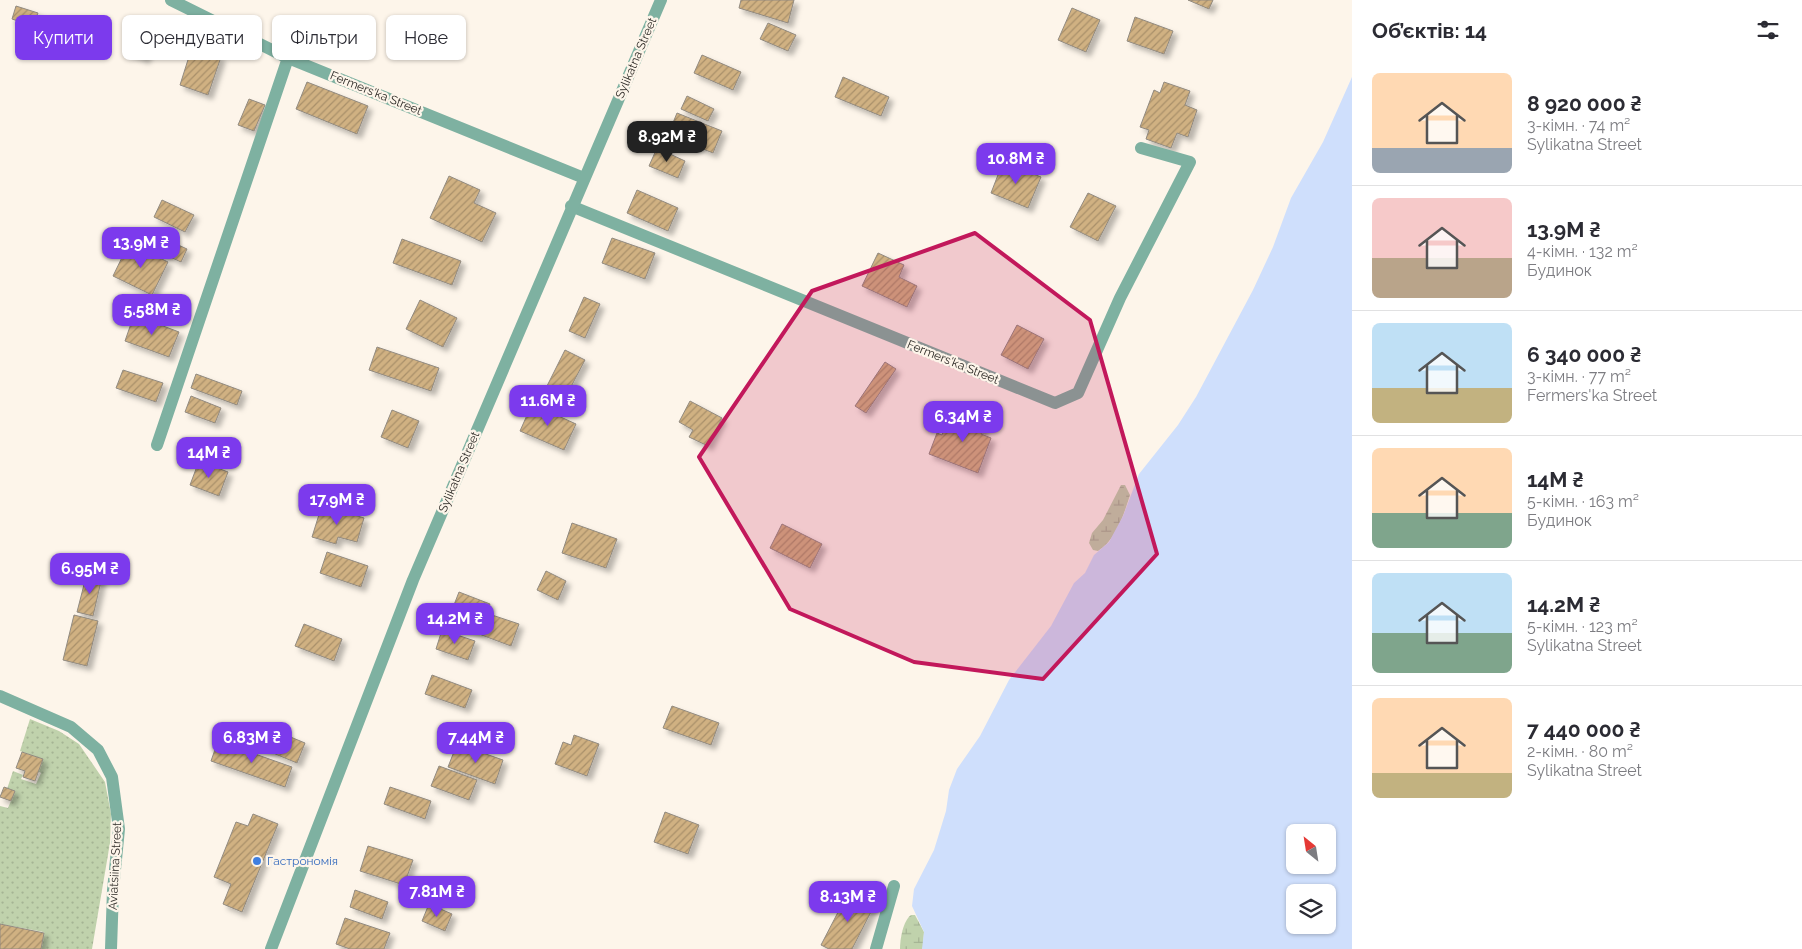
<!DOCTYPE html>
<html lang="uk">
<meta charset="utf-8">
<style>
:root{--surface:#fff;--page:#f7f7f7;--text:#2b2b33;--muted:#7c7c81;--line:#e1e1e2;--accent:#7c3aed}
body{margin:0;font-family:Raleway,sans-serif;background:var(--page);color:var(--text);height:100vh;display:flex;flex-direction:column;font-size:19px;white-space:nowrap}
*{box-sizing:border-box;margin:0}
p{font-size:16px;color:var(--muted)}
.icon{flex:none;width:28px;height:28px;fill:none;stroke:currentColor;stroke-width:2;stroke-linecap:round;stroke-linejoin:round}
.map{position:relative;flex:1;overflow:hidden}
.details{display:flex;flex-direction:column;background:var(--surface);width:450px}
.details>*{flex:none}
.banner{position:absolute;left:15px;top:15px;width:475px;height:45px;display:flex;gap:10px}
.needle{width:32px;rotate:330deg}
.controls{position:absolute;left:1286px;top:824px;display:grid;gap:10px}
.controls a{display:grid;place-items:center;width:50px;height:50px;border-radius:8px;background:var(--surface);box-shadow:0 1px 4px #0004;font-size:25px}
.price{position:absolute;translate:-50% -42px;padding:0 11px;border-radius:10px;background:var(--accent);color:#fff;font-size:16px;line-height:32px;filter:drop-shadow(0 1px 2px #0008)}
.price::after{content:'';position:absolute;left:50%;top:30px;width:15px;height:11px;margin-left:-8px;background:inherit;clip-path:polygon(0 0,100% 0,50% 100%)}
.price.active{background:#222;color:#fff}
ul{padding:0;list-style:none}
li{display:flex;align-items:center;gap:15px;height:125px;padding:0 20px}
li+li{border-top:1px solid var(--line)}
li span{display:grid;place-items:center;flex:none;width:140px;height:100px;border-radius:8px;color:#555}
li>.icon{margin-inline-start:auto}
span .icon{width:60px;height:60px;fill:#fffc;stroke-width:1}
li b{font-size:21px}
h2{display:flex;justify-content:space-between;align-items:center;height:60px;padding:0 20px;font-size:21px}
.chip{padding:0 18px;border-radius:8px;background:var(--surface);box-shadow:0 1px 4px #0004;font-size:18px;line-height:45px}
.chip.active{background:var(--accent);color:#fff}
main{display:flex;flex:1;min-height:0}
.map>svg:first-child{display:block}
</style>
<main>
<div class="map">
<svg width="1352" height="949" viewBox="0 0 1352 949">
<defs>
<pattern id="grass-dots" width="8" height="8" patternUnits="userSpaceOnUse" patternTransform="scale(1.25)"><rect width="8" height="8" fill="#c0d2ac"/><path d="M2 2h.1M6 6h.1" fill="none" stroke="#a5b494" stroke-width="1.8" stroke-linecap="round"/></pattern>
<pattern id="wetland-marsh" width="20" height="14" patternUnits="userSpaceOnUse" patternTransform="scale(1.25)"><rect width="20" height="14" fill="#c0d2ac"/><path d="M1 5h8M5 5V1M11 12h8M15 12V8" fill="none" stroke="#a5b494"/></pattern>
<pattern id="building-hatch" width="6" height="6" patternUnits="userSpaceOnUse" patternTransform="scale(1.25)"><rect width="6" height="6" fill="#d0b182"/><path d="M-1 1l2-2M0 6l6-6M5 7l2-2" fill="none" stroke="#a9906a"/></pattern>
<filter id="shadow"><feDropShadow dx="4.5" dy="4.5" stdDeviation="2.5" flood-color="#0004"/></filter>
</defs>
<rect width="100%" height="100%" fill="#fdf5ea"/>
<!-- grass -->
<path fill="url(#grass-dots)" d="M30 719 59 731 79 744 105 782 111 814 110 843 92 949H41L44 932 0 924V806L8 808 15 791 7 789 13 771 23 775 21 779 36 784 41 773 38 771 42 759 20 751Z"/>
<!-- wetland -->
<g fill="url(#wetland-marsh)">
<path d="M1121 485H1125L1130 495C1124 514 1116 540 1098 551L1093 550 1089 543 1092 533 1103 520Z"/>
<path d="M911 915H915L924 932 923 947 922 949H900C900 939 903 921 911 915Z"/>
</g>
<!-- water -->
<path fill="#cfdffc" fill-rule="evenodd" d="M1352 77V949H922L924 932 912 906 914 889 934 850 946 811 949 790 957 769 980 736 1009 680 1051 626 1074 583 1085 573 1094 555 1109 542 1123 516 1139 474 1178 425 1196 397 1253 290 1273 247 1291 198 1323 142ZM1295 832H1328V865H1295ZM1295 892H1328V925H1295Z"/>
<!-- building -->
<g fill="url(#building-hatch)" stroke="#918a80" filter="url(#shadow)">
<path d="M741 0H794L788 23 739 8Z"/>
<path d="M1188 0H1213L1209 9Z"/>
<path d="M16 6 38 13 33 26 12 19Z"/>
<path d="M1072 8 1100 20 1086 52 1058 40Z"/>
<path d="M1135 17 1173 31 1164 54 1127 41Z"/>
<path d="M139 19 157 26 145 59 127 52Z"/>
<path d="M768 23 796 35 788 51 760 39Z"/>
<path d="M192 47 221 57 208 95 180 85Z"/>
<path d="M702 55 741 72 733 90 694 73Z"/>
<path d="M843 77 889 97 881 116 835 97Z"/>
<path d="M307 82 368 106 357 134 296 109Z"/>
<path d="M1164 82 1190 91 1185 105 1197 110 1188 137 1177 133 1171 148 1146 139 1149 130 1140 127 1154 90 1160 93Z"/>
<path d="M687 96 714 109 708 121 681 109Z"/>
<path d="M249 99 265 105 254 131 238 125Z"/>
<path d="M677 113 722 131 713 153 668 135Z"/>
<path d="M657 148 685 161 678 178 649 166Z"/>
<path d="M1003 162 1041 177 1028 208 991 193Z"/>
<path d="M449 176 480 190 474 203 496 213 482 242 430 218Z"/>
<path d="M637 190 678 208 668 231 627 213Z"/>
<path d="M1088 193 1116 206 1098 241 1070 227Z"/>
<path d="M162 200 194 215 185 232 154 217Z"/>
<path d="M163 238 187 249 181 262 157 251Z"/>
<path d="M612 238 655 253 645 279 602 263Z"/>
<path d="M402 239 461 261 452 285 393 263Z"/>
<path d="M129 243 168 262 152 295 113 276Z"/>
<path d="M878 253 904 265 899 277 917 286 907 307 862 286Z"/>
<path d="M584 297 600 304 585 338 569 331Z"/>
<path d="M420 300 457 318 443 347 406 329Z"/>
<path d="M134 315 179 332 169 357 125 341Z"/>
<path d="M1017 325 1044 339 1028 369 1001 355Z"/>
<path d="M377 347 439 368 431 391 369 370Z"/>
<path d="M565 350 585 360 564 400 545 390Z"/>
<path d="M885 362 896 369 866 413 855 406Z"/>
<path d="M123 370 163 383 156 402 116 388Z"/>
<path d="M196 374 242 391 237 405 191 388Z"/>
<path d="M191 396 221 408 215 423 185 412Z"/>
<path d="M690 401 722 418 708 446 689 437 693 430 679 422Z"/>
<path d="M532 404 576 424 564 450 520 431Z"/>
<path d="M392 410 419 421 408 448 381 437Z"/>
<path d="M969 412 987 419 981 434 991 438 978 473 929 454 937 433 942 435 949 417 965 422Z"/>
<path d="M199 461 228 472 219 496 190 485Z"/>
<path d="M322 505 364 518 357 542 338 537 336 544 312 537Z"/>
<path d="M572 523 617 539 606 568 562 553Z"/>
<path d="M782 524 822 544 810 568 770 548Z"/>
<path d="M327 552 368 566 361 587 320 573Z"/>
<path d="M546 571 566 581 558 600 537 590Z"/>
<path d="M87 573 102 577 93 616 77 612Z"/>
<path d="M459 592 490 604 479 634 447 623Z"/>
<path d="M486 613 519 624 511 646 479 634Z"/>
<path d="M74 615 98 621 87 666 63 660Z"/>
<path d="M304 624 342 639 334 661 295 646Z"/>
<path d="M442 630 475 641 468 660 436 649Z"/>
<path d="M432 675 472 690 465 708 425 694Z"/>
<path d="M672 706 719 723 711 745 663 728Z"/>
<path d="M264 726 305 743 297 763 256 746Z"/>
<path d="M574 735 599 744 587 776 555 764 563 742 571 745Z"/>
<path d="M218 741 292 767 285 787 211 761Z"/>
<path d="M457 744 503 760 495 784 448 767Z"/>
<path d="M22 752 43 759 35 781 23 777 25 771 16 768Z"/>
<path d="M439 766 477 780 469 800 431 786Z"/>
<path d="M4 787 15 791 11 801 0 797Z"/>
<path d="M390 787 431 801 425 819 384 804Z"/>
<path d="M665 812 699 825 688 854 654 842Z"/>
<path d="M253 814 278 824 242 912 223 904 231 884 214 877 236 822 248 826Z"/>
<path d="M368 846 413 860 404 885 360 871Z"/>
<path d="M355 890 388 902 382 919 350 907Z"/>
<path d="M849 891 875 904 852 949H829L821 945Z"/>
<path d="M429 904 452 914 445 931 422 921Z"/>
<path d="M345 918 390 933 384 949H350L336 944Z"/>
<path d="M0 924 44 933 41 949H0Z"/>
</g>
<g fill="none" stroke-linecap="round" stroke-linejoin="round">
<!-- minor -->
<g stroke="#7eb1a1" stroke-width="12">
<path d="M171 0 288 58 584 178"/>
<path d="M571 206 1055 403 1078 393 1120 298 1190 162 1141 148"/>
<path d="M157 445 288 58"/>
<path d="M0 696 71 727 98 750 112 777 119 829 113 890 111 949"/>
<path d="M271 949 413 580 661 0"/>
<path d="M876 949 894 886"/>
</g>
</g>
<!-- marked area -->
<path fill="#c2185b" fill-opacity="0.2" stroke="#c2185b" stroke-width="4" stroke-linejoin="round" d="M975 233 1090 320 1157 554 1043 679 914 662 790 609 699 457 812 291Z"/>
<!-- markers -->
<circle fill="#3f7fe0" stroke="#fdf5ea" stroke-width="2" cx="257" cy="861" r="5"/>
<g text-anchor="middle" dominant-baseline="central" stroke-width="4.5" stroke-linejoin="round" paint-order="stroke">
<!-- street labels -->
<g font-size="12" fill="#2e2b27" stroke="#fdf5ea">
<text transform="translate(636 58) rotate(-67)">Sylikatna Street</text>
<text transform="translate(376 93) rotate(22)">Fermers'ka Street</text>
<text transform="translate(953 362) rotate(22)">Fermers'ka Street</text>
<text transform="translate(459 472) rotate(-67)">Sylikatna Street</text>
<text transform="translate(115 866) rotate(-87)">Aviatsiina Street</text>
</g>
<!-- shop labels -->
<g font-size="12" fill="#366cbe" stroke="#fdf5ea" text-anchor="start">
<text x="267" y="861">Гастрономія</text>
</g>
</g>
</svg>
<div class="controls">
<a><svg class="needle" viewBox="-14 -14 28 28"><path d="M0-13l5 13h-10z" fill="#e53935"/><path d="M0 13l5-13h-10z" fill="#7c7c81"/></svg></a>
<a><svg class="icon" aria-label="layers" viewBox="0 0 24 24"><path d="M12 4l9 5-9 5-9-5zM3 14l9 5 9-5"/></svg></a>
</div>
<b class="price active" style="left:667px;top:163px">8.92M ₴</b>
<b class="price" style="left:1016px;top:185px">10.8M ₴</b>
<b class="price" style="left:141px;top:269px">13.9M ₴</b>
<b class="price" style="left:152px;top:336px">5.58M ₴</b>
<b class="price" style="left:548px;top:427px">11.6M ₴</b>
<b class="price" style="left:963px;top:443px">6.34M ₴</b>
<b class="price" style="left:209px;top:479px">14M ₴</b>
<b class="price" style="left:337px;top:526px">17.9M ₴</b>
<b class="price" style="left:90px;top:595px">6.95M ₴</b>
<b class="price" style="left:455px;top:645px">14.2M ₴</b>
<b class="price" style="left:252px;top:764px">6.83M ₴</b>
<b class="price" style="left:476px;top:764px">7.44M ₴</b>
<b class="price" style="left:437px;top:918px">7.81M ₴</b>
<b class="price" style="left:848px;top:923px">8.13M ₴</b>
<div class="banner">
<a class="chip active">Купити</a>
<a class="chip">Орендувати</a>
<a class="chip">Фільтри</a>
<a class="chip">Нове</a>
</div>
</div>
<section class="details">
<h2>Об’єктів: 14<svg class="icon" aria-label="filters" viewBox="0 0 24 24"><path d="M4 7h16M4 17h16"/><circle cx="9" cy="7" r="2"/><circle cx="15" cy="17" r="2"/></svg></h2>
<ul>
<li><span style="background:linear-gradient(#ffd9b3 75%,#9aa5b1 0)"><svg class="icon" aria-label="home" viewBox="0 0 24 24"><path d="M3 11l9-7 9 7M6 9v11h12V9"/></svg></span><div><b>8 920 000 ₴</b><p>3-кімн. · 74 m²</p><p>Sylikatna Street</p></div></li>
<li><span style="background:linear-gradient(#f6c9c9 60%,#b9a48a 0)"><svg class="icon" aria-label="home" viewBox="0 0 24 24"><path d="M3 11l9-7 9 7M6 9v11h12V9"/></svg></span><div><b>13.9M ₴</b><p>4-кімн. · 132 m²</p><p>Будинок</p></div></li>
<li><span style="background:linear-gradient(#bfe0f5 65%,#c2b280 0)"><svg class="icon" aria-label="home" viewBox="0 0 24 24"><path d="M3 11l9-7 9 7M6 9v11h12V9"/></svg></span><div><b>6 340 000 ₴</b><p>3-кімн. · 77 m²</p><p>Fermers'ka Street</p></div></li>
<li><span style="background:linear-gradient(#ffd9b3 65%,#7fa58c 0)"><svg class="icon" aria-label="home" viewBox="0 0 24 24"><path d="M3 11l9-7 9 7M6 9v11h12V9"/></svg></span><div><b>14M ₴</b><p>5-кімн. · 163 m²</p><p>Будинок</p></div></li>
<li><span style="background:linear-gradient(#bfe0f5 60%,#7fa58c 0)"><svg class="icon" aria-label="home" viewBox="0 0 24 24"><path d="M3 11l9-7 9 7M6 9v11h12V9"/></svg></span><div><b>14.2M ₴</b><p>5-кімн. · 123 m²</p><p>Sylikatna Street</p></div></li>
<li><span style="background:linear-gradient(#ffd9b3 75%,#c2b280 0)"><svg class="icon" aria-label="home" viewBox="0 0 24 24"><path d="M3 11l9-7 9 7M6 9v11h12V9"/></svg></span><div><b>7 440 000 ₴</b><p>2-кімн. · 80 m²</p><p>Sylikatna Street</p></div></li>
</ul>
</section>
</main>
